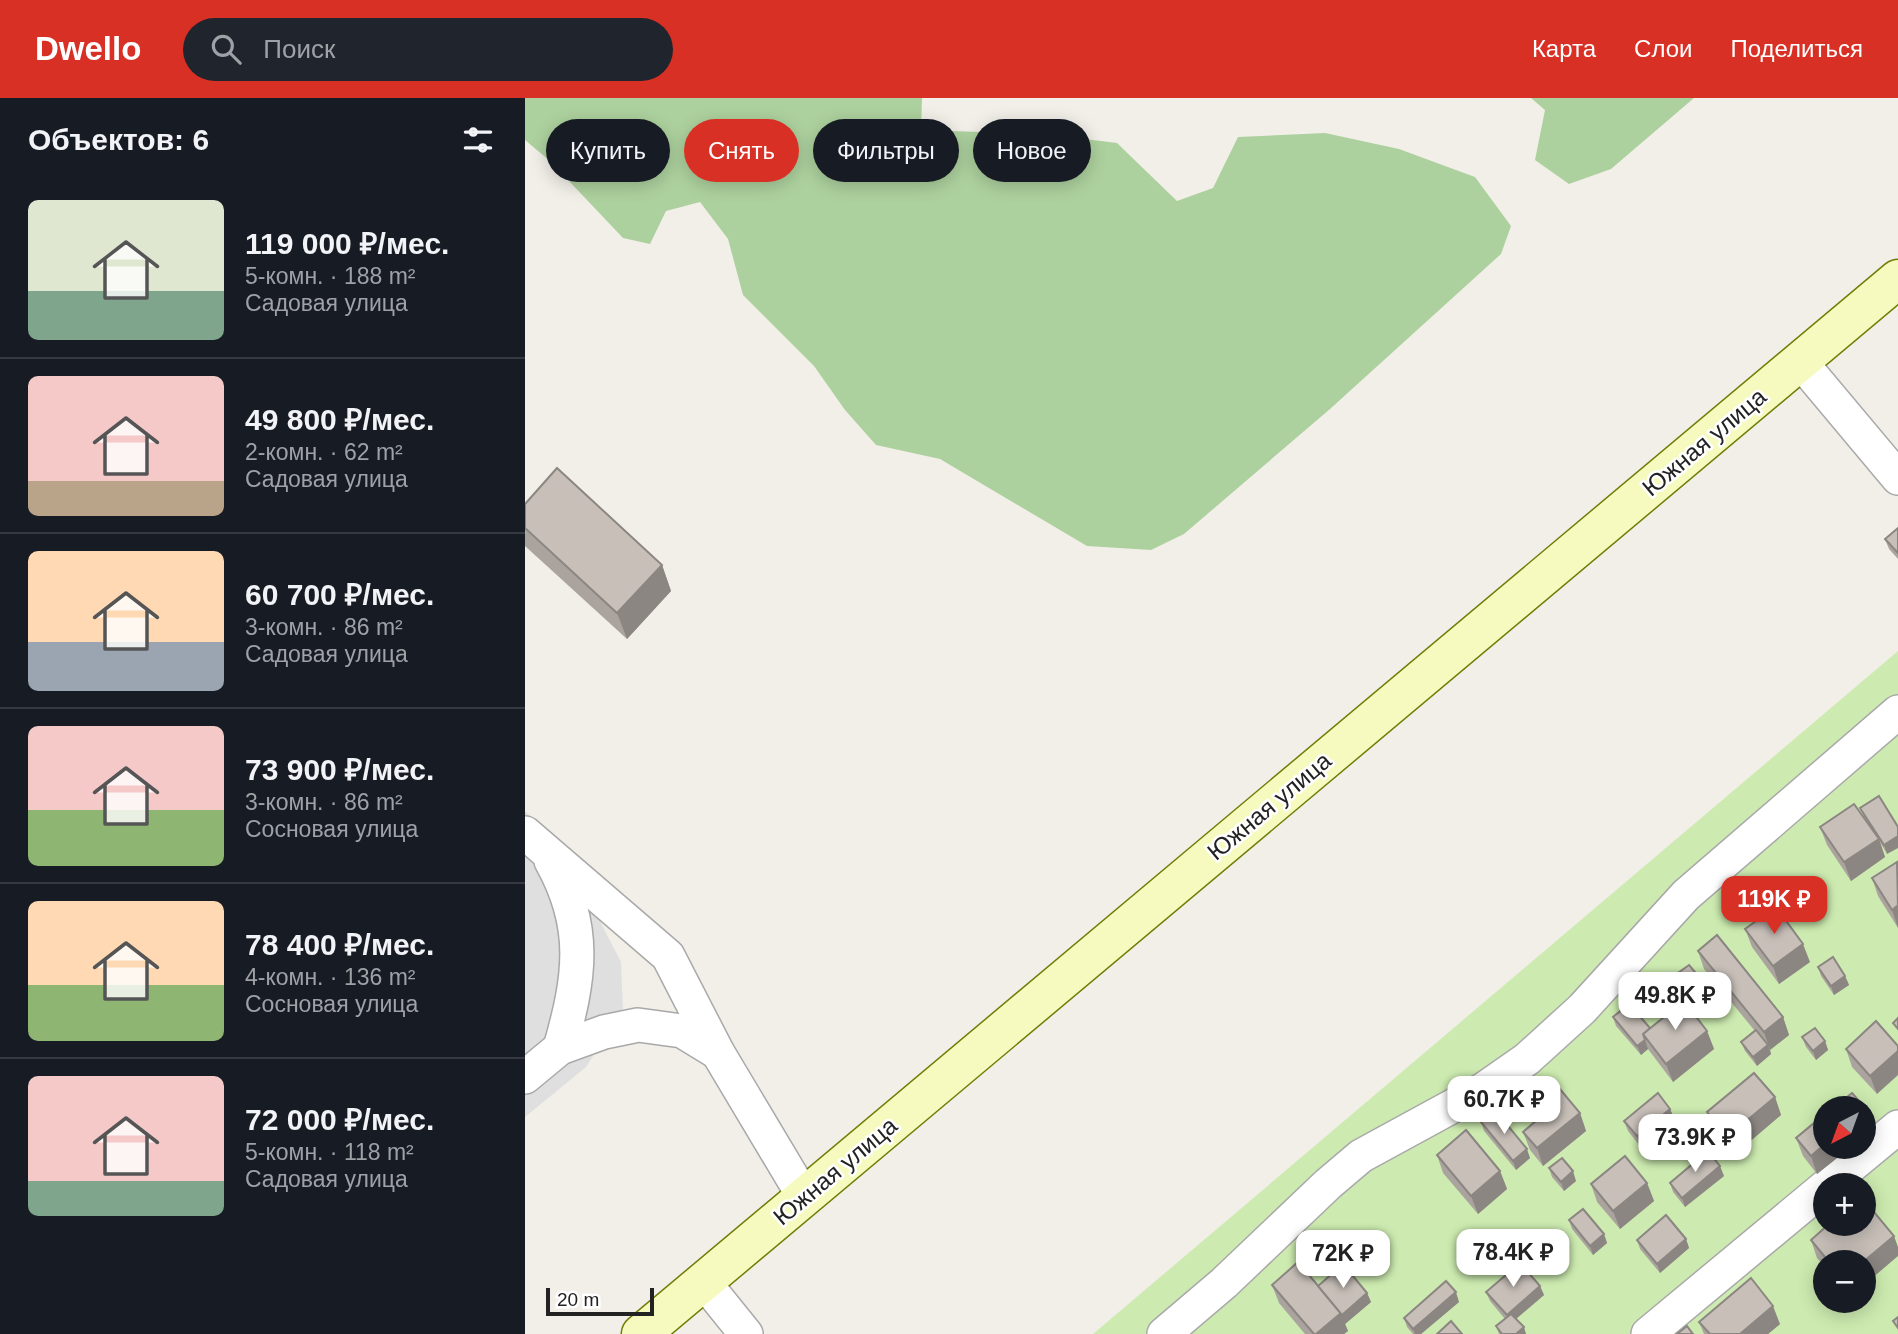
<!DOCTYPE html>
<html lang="ru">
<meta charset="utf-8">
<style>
:root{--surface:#171b24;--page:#20242c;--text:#f1f3f6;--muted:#9ea1a6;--line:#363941;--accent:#d93025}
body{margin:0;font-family:Helvetica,sans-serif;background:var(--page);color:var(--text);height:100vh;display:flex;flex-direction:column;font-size:26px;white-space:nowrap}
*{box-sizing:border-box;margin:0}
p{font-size:23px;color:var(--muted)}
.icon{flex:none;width:38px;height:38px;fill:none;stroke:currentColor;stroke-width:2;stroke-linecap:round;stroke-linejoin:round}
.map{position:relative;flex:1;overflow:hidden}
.side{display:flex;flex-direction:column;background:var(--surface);width:525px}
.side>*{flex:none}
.hud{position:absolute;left:21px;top:21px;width:665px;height:63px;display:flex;gap:14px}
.needle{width:46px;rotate:221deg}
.controls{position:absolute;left:1288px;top:998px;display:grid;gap:14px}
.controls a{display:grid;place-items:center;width:63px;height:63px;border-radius:50%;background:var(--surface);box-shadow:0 4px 18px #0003;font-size:35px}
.scale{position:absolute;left:21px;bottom:18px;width:108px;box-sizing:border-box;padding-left:7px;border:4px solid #222;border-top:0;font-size:19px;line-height:24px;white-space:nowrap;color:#222;-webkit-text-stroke:5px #fff;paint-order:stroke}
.price{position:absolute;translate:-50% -60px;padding:0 16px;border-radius:14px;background:#fff;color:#222;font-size:23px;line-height:46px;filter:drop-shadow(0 2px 4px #0008)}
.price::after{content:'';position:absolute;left:50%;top:42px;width:21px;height:16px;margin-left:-10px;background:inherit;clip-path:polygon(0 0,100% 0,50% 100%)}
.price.active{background:var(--accent);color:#fff}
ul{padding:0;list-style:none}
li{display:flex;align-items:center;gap:21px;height:175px;padding:0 28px}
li+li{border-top:2px solid var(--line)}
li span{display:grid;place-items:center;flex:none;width:196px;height:140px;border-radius:10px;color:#555}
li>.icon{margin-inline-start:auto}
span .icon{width:84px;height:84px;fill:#fffc;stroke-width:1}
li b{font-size:30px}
h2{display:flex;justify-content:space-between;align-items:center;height:84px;padding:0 28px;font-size:30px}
.tag{padding:0 24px;border-radius:32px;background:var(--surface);box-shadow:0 4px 18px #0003;font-size:24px;line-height:63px}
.tag.active{background:var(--accent);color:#fff}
header{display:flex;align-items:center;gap:42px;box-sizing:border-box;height:98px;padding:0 35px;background:var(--accent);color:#fff}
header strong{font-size:33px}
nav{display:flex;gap:38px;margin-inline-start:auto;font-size:24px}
.search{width:490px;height:63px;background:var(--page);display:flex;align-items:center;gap:18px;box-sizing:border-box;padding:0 24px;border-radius:38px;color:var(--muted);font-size:26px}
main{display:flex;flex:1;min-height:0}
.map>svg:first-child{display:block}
</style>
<header>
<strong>Dwello</strong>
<div class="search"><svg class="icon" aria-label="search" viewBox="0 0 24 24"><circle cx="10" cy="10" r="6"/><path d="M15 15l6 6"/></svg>Поиск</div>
<nav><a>Карта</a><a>Слои</a><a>Поделиться</a></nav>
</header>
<main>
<section class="side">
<h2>Объектов: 6<svg class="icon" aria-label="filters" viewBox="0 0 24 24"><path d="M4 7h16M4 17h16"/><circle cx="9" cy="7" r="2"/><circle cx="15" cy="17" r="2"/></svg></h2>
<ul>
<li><span style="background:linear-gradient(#dfe7d0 65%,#7fa58c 0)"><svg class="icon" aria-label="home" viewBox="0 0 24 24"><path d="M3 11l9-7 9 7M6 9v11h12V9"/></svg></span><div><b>119 000 ₽/мес.</b><p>5-комн. · 188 m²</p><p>Садовая улица</p></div></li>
<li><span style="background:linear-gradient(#f6c9c9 75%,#b9a48a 0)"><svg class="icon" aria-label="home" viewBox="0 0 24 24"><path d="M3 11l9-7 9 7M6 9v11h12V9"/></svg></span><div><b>49 800 ₽/мес.</b><p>2-комн. · 62 m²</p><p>Садовая улица</p></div></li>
<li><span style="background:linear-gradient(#ffd9b3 65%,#9aa5b1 0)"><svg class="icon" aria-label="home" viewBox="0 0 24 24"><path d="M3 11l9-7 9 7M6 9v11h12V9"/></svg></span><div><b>60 700 ₽/мес.</b><p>3-комн. · 86 m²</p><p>Садовая улица</p></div></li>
<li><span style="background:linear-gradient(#f6c9c9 60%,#8fb573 0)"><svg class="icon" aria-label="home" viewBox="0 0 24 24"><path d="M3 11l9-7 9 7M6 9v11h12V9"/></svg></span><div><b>73 900 ₽/мес.</b><p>3-комн. · 86 m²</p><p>Сосновая улица</p></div></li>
<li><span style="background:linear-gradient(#ffd9b3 60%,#8fb573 0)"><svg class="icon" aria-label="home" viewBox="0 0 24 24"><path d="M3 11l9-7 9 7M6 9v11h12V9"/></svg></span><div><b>78 400 ₽/мес.</b><p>4-комн. · 136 m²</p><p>Сосновая улица</p></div></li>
<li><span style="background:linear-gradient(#f6c9c9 75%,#7fa58c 0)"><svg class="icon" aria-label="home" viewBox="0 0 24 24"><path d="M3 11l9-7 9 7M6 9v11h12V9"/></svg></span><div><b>72 000 ₽/мес.</b><p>5-комн. · 118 m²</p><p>Садовая улица</p></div></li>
</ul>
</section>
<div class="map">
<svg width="1373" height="1236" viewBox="0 0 1373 1236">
<rect width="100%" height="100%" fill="#f2efe9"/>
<!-- residential -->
<path fill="#e0dfdf" d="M0 713 35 746 96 864 98 912 61 969 0 1019Z"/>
<!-- grass -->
<path fill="#cdebb0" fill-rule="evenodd" d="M1373 553V1236H568ZM1300 1010H1339V1048H1300ZM1300 1087H1339V1125H1300ZM1300 1164H1339V1202H1300Z"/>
<!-- forest -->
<g fill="#add19e">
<path d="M0 0H397L396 32 519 36 592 45 652 103 688 90 713 39 800 35 874 51 950 79 986 128 976 156 805 311 659 436 626 452 562 448 415 361 351 347 320 312 289 268 218 197 203 141 175 104 141 113 125 146 98 140 25 63 0 42Z"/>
<path d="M1006 0H1169L1086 71 1044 86 1010 62 1020 12Z"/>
</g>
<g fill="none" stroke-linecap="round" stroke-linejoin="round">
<!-- street casing -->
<g stroke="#a9a9a9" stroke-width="36">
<g id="street">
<path d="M1275 263 1373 380"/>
<path d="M0 735 143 858 193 955 279 1099"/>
<path d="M26 763C63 829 55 880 35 950"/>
<path d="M0 979 35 950 79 934 113 927 157 933 193 955"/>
<path d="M1303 1087 1373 1029"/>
<path d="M179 1184 221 1236"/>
<path d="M639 1236 699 1185 803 1086 836 1058 959 991 1002 961 1057 911 1161 797 1373 614"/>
<path d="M1123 1236 1300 1089"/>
</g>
</g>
<!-- secondary casing -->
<g stroke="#707d05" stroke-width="41">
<path id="secondary" d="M116 1236 1373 181"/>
</g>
<!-- street -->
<use href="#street" stroke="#fff" stroke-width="33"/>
<!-- secondary -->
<use href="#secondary" stroke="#f7fabf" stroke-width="38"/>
</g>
<!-- wall -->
<g fill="#aba49e">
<path d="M0 406 137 467 146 493 102 541 0 448Z"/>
<path d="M1373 430V461L1364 451 1360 441Z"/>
<path d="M1354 698 1362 756 1355 744 1360 759 1326 783 1302 747 1295 729 1339 719 1335 710Z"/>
<path d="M1373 765V830L1353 798 1347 780Z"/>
<path d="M1220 831 1285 864 1254 886 1227 849Z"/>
<path d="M1173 853 1258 919 1264 937 1245 952V951L1246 956 1232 968 1220 953 1216 944 1230 933 1179 871Z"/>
<path d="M1293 869 1320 878 1324 887 1309 897 1296 878Z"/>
<path d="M1153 875 1183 895 1172 904 1157 885Z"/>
<path d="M1088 919 1125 930 1182 933 1189 951 1148 984 1123 951 1116 957 1091 928Z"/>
<path d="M1277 939 1300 943 1303 952 1291 962 1281 949Z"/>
<path d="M1373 948 1352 996 1327 969 1321 951Z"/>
<path d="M1250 999 1256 1017 1209 1057 1189 1032 1182 1014Z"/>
<path d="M1001 1008 1055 1015 1061 1033 1018 1068 1005 1052 998 1034 1008 1026Z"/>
<path d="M1145 1011 1149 1020 1115 1048 1103 1033 1099 1023Z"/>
<path d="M956 1024 1005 1060 991 1072 959 1033Z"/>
<path d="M1271 1040 1300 1048H1327L1292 1076 1278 1058Z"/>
<path d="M912 1057 975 1073 982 1091 953 1116 918 1075Z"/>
<path d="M1024 1070 1051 1083 1039 1093 1027 1079Z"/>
<path d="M1199 1078 1160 1109 1148 1094 1145 1085Z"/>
<path d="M1122 1085 1129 1103 1095 1131 1072 1104 1066 1086Z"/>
<path d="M1044 1122 1079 1136 1082 1145 1068 1157 1047 1131Z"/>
<path d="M1161 1141 1164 1150 1135 1175 1115 1151 1112 1142Z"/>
<path d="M1286 1142 1339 1164H1300V1169L1292 1160Z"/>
<path d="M747 1187 793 1188 842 1195 846 1204 820 1226 823 1233 819 1236H780L754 1205Z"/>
<path d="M1015 1188 1019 1197 991 1221 1001 1236H974L971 1228 980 1221 965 1203 961 1194Z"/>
<path d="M934 1204 896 1236H888L882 1229 879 1220Z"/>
<path d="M1174 1224 1255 1226 1243 1236H1179Z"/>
</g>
<!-- shaded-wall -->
<g fill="#8b8681">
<path d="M137 467 146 493 102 541 92 515Z"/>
<path d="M1373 738V750L1362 756 1359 747Z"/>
<path d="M1354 741 1360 759 1326 783 1319 764Z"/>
<path d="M1372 808 1373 812V830L1367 812Z"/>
<path d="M1278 846 1285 864 1254 886 1248 868Z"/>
<path d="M1320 878 1324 887 1309 897 1306 888Z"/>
<path d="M1180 886 1183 895 1172 904 1169 895Z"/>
<path d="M1258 919 1264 937 1245 952 1239 934Z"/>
<path d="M1182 933 1189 951 1148 984 1141 966Z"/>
<path d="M1120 942 1123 951 1116 957 1112 948Z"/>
<path d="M1300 943 1303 952 1291 962 1288 953Z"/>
<path d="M1243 947 1246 956 1232 968 1228 959Z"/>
<path d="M1373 953V977L1352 996 1345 978Z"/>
<path d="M1250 999 1256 1017 1209 1057 1202 1039Z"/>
<path d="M1145 1011 1149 1020 1115 1048 1112 1038Z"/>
<path d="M1342 1012 1348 1031 1339 1038V1015Z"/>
<path d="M1055 1015 1061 1033 1018 1068 1012 1050Z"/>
<path d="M1300 1046V1048H1327L1292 1076 1286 1058Z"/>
<path d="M1002 1051 1005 1060 991 1072 988 1063Z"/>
<path d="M1195 1068 1199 1078 1160 1109 1157 1100Z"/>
<path d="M975 1073 982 1091 953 1116 946 1098Z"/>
<path d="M1048 1073 1051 1083 1039 1093 1036 1084Z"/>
<path d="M1122 1085 1129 1103 1095 1131 1088 1113Z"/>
<path d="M1079 1136 1082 1145 1068 1157 1065 1148Z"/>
<path d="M1369 1138 1373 1149V1158L1339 1187 1338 1164Z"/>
<path d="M1161 1141 1164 1150 1135 1175 1132 1166Z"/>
<path d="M1015 1188 1019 1197 985 1226 982 1217Z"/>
<path d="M931 1194 934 1204 896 1236H890L888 1231Z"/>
<path d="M842 1195 846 1204 820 1226 823 1233 819 1236H791Z"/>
<path d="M1248 1208 1255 1226 1243 1236H1215Z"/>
<path d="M999 1229 1001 1236H991Z"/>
</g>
<!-- building -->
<g fill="#c7bfb8" stroke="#8b8681" stroke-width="2">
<path d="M32 370 137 467 92 515 0 430V406Z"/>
<path d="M1373 430V455L1360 441Z"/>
<path d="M1354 698 1373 729V738L1359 747 1335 710Z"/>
<path d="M1329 706 1354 741 1319 764 1295 729Z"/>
<path d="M1372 764 1373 810 1372 808 1367 812 1347 780Z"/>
<path d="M1251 809 1278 846 1248 868 1220 831Z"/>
<path d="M1192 837 1258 919 1239 934 1173 853Z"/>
<path d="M1308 859 1320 878 1306 888 1293 869Z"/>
<path d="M1164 867 1180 886 1169 895 1153 875Z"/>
<path d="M1159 903 1182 933 1141 966 1118 936Z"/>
<path d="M1104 906 1125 930 1118 936 1120 942 1112 948 1088 919Z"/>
<path d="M1373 920V931L1368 925Z"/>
<path d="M1351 923 1373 948V953L1345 978 1321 951Z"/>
<path d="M1290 930 1300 943 1288 953 1277 939Z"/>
<path d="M1231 932 1243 947 1228 959 1216 944Z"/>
<path d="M1229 975 1250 999 1202 1039 1182 1014Z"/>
<path d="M1029 984 1055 1015 1012 1050 998 1034 1012 1022 1001 1008Z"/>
<path d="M1133 995 1145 1011 1112 1038 1099 1023Z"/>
<path d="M1327 995 1342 1012 1339 1015V1010H1308Z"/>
<path d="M970 1012 1002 1051 988 1063 956 1024Z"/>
<path d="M1300 1016V1046L1286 1058 1271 1040Z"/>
<path d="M941 1032 975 1073 946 1098 912 1057Z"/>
<path d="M1183 1053 1195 1068 1157 1100 1145 1085Z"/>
<path d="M1100 1058 1122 1085 1088 1113 1066 1086Z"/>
<path d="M1037 1060 1048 1073 1036 1084 1024 1070Z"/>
<path d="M1339 1102 1369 1138 1338 1164H1304L1286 1142 1305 1125H1339Z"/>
<path d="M1058 1111 1079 1136 1065 1148 1044 1122Z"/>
<path d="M1141 1117 1161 1141 1132 1166 1112 1142Z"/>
<path d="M773 1164 816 1215 791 1236H789L747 1187Z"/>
<path d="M995 1165 1015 1188 982 1217 961 1194Z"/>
<path d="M818 1166 842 1195 817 1217 793 1188Z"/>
<path d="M1226 1180 1248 1208 1215 1236H1185L1174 1224Z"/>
<path d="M921 1183 931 1194 888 1231 879 1220Z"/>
<path d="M986 1216 999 1229 991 1236H977L971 1228Z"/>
<path d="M1373 1219V1230L1368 1223Z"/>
<path d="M926 1223 937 1236H912Z"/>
<path d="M1162 1228 1168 1236H1152Z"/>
</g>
<g text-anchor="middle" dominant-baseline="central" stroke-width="5" stroke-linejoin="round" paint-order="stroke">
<!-- street labels -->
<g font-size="24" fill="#222" stroke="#fff">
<text transform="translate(1179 344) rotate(-40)">Южная улица</text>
<text transform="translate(744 708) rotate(-40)">Южная улица</text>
<text transform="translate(310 1073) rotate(-40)">Южная улица</text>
</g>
</g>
</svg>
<div class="controls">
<a><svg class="needle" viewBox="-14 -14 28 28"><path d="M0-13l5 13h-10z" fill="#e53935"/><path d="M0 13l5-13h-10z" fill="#9ea1a6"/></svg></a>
<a>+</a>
<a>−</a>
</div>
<div class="scale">20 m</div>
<b class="price active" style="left:1249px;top:838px">119K ₽</b>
<b class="price" style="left:1150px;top:934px">49.8K ₽</b>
<b class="price" style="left:979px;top:1038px">60.7K ₽</b>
<b class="price" style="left:1170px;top:1076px">73.9K ₽</b>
<b class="price" style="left:988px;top:1191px">78.4K ₽</b>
<b class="price" style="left:818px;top:1192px">72K ₽</b>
<div class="hud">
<a class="tag">Купить</a>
<a class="tag active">Снять</a>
<a class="tag">Фильтры</a>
<a class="tag">Новое</a>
</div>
</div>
</main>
